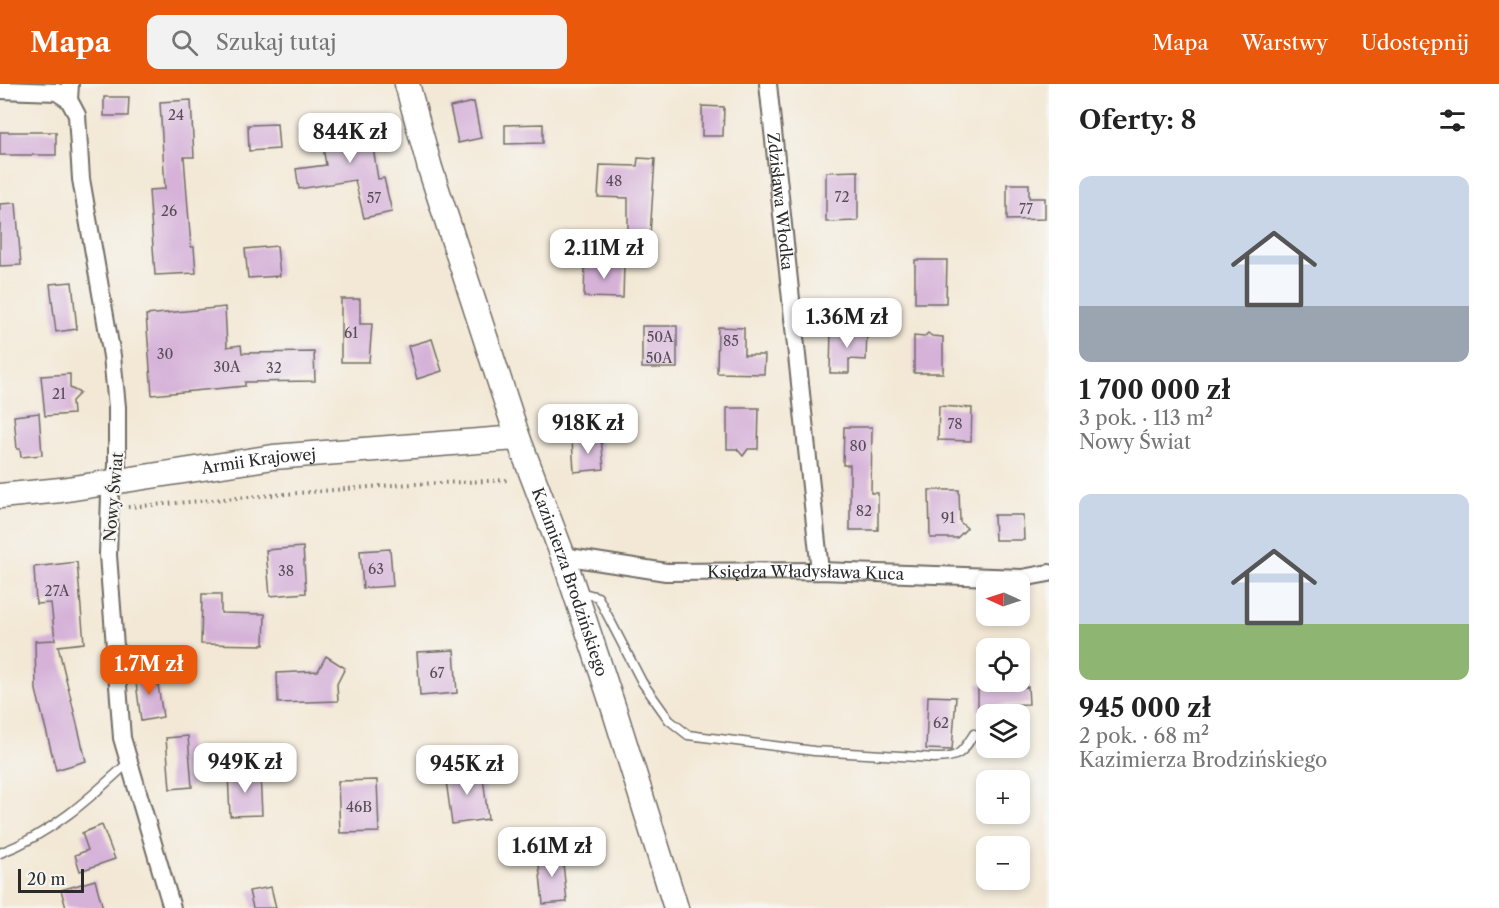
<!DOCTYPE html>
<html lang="pl">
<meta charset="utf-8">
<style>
:root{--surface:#fff;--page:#f2f2f2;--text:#222;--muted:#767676;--accent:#ea580c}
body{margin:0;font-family:"Libre Caslon Text",serif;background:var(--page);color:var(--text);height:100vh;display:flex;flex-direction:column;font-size:22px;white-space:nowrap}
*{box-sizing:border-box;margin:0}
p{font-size:20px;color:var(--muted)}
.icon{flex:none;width:33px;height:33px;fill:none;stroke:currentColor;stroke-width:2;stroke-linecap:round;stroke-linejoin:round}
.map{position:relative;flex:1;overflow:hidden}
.details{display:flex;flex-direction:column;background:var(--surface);width:450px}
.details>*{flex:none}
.needle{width:39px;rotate:273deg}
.tools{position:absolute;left:976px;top:488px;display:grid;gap:12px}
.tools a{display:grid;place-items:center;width:54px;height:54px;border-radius:12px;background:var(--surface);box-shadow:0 3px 9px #0003;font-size:30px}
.scale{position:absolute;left:18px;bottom:15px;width:66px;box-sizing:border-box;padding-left:6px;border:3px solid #2b2b2b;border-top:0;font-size:16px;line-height:21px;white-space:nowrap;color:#2b2b2b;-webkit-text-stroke:4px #f6f6f2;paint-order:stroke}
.price{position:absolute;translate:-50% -51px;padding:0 14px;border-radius:12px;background:#fff;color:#222;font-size:20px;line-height:39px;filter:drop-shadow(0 2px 3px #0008)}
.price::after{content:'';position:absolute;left:50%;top:36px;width:18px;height:14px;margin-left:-9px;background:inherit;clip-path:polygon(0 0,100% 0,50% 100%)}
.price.on{background:var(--accent);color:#fff}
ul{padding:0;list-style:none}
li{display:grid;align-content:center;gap:12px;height:318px;padding:0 30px}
li span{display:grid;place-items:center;height:186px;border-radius:12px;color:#555}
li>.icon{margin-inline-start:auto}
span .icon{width:108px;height:108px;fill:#fffc;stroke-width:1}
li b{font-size:26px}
h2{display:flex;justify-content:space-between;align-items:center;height:72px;padding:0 30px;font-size:26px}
header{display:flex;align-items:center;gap:36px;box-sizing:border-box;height:84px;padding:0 30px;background:var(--accent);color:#fff}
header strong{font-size:28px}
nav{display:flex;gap:33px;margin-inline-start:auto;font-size:21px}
.search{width:420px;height:54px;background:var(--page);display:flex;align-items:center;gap:15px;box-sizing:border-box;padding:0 21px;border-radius:12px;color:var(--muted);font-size:22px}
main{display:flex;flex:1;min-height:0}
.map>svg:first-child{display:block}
</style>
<header>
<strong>Mapa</strong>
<div class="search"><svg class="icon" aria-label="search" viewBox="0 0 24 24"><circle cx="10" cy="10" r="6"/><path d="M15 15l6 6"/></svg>Szukaj tutaj</div>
<nav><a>Mapa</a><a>Warstwy</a><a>Udostępnij</a></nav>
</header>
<main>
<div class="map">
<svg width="1049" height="824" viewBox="0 0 1049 824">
<rect width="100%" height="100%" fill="#f6f6f2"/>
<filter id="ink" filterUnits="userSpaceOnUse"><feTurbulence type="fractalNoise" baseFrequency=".0167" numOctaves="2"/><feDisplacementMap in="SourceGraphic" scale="12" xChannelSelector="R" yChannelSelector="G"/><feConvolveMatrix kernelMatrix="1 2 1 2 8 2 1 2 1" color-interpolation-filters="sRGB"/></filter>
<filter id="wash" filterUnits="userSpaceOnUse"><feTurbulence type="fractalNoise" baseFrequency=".008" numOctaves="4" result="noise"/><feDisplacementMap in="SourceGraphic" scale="24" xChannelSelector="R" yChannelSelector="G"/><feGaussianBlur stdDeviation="1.35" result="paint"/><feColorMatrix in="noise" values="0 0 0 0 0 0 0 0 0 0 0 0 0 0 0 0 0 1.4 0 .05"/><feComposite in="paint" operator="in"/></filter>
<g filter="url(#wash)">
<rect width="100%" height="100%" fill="#f3e8d5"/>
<g id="blocks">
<!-- building -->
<g fill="#d6b2d9">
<path d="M104 13H129L128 32H104Z"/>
<path d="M191 16 194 73H184L191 163H194L196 189 155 191 149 106 165 105 160 18Z"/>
<path d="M474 18 481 54 458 59 450 23Z"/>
<path d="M702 22 724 23 723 52H702Z"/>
<path d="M368 32 378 95 384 94 392 128 364 134 355 96 299 105 296 85 326 81 319 39Z"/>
<path d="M277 40 279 65 249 67 248 41Z"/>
<path d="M543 40V59L505 60V41Z"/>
<rect x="0" y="48" width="56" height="23"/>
<path d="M638 74 655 75 650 152H628V114L598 113 600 81 637 82Z"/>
<path d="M858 87V137L826 138V88Z"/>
<path d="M1007 100H1029V114H1045V135L1007 136Z"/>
<path d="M16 119 21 181 0 182V120Z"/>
<path d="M277 162 280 192 248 194 245 165Z"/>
<path d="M915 176H947L946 219H915Z"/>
<path d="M585 179 624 180 623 214 584 213Z"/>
<path d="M72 198 77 245 56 248 50 200Z"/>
<path d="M341 215H360V240H372L369 278H341Z"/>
<path d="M225 223 227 263 241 261 242 269 314 268 315 297 245 298V302L152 311 146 231Z"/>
<rect x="642" y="242" width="35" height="42"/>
<path d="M718 243 744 244V271H765L764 290 717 289Z"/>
<path d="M831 245 867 246 866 276 849 275V289H830Z"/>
<path d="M928 249 932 252 943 253V289H914V252L924 253Z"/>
<path d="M432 255 442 287 417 295 408 262Z"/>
<path d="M70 290V304L80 309 72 317 73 330 45 332 41 292Z"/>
<path d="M939 322 972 324 971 357 938 356Z"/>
<path d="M727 324H759L758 365H748L743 372 737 365H727Z"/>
<path d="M39 329 42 371 21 373 20 365H17L14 332Z"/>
<path d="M844 343H872L871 409H878V446H850V381H843Z"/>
<path d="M601 354 604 385 574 388 572 356Z"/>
<path d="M929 406H959L960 438 967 444 957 454H930Z"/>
<path d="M994 431H1023L1024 456H995Z"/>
<path d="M303 463 306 509 270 512 266 466Z"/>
<path d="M390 465 393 502 363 504 360 467Z"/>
<path d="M77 478 84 559 58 562 86 677 56 686 36 606 35 557 55 556 51 519 36 520 34 483Z"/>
<path d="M202 510H221V529L265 530 264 561 201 560Z"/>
<path d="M454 566 457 609 420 612 417 568Z"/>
<path d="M326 572 345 584 337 600 338 617 278 619 277 589 318 587Z"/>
<path d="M156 588 163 633 141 637 135 591Z"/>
<path d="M978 600 995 601V604L1028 603 1029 620 995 621V627H978Z"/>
<path d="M928 612 956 613 952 666 926 665Z"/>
<path d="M188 652 192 703 170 705 166 654Z"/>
<path d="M482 684 488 735 452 740 445 689Z"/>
<path d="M260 689 262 731 230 732 228 690Z"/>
<path d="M377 696 379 748 340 749 338 697Z"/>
<path d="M102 741 115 775 80 787 75 771 88 766 82 749Z"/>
<path d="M562 769 567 818 543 820 538 771Z"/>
<path d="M95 796 103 824H66L61 806Z"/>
<path d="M271 803 276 824H253L249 807Z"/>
</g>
</g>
</g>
<g filter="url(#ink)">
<use href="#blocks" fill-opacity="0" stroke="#716d66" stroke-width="1.5"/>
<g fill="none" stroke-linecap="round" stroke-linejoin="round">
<!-- lane casing -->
<g stroke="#716d66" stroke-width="11">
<g id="lane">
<path d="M580 508 598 513 642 598 669 636 688 651 814 667 935 674C959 674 961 670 974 650"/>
<path d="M0 769C51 750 90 714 129 678"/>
</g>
</g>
<!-- street casing -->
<g stroke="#716d66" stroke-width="20">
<g id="street">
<path d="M70 0 69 16 77 31 81 95 112 272 117 323V384L110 411 108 471 122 654 172 824"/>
<path id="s1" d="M768 0 820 487"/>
<path d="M0 6 57 8 69 16"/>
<path id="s2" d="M563 472 666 488 820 487 1022 494 1049 489"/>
</g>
</g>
<!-- secondary casing -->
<g stroke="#716d66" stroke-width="27">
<g id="secondary">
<path id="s3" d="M407 0 430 84 518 354 563 472 614 625 676 824"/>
<path id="s4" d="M0 412 61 406 273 373 518 354"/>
</g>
</g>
<!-- path -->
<path stroke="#716d66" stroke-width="4" stroke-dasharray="1.5 4.5" stroke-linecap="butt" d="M128 423 394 401 509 396"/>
<!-- lane -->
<use href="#lane" stroke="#fff" stroke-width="8"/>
<!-- street -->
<use href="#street" stroke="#fff" stroke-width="16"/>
<!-- secondary -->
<use href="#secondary" stroke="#fff" stroke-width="24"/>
</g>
</g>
<g text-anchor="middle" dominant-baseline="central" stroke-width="4.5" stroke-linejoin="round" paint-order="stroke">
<!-- number labels -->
<g font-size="14" fill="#564d56">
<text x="176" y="31">24</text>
<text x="614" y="97">48</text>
<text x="842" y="113">72</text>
<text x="374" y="114">57</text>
<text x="1026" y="125">77</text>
<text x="169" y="127">26</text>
<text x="351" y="249">61</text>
<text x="660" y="253">50A</text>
<text x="731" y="257">85</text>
<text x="165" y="270">30</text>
<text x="659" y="274">50A</text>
<text x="227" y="283">30A</text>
<text x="274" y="284">32</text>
<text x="59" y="310">21</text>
<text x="955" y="340">78</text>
<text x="858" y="362">80</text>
<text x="864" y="427">82</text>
<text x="948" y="434">91</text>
<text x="376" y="485">63</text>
<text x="286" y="487">38</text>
<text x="57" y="507">27A</text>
<text x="437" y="589">67</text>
<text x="941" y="639">62</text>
<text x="359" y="723">46B</text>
</g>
<!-- street labels -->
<g font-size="16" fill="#2b2b2b" stroke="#f6f6f2">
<text stroke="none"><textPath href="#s1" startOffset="118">Zdzisława Włodka</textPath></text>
<text stroke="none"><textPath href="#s4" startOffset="261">Armii Krajowej</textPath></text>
<text transform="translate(113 413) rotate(-85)">Nowy Świat</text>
<text stroke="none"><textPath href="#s2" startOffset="244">Księdza Władysława Kuca</textPath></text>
<text stroke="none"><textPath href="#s3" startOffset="524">Kazimierza Brodzińskiego</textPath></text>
</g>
</g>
</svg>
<div class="tools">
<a><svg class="needle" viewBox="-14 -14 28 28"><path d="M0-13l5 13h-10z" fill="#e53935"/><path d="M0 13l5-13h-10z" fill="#767676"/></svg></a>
<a><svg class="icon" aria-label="locate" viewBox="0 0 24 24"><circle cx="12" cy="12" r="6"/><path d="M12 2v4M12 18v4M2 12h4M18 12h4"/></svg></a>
<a><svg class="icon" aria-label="layers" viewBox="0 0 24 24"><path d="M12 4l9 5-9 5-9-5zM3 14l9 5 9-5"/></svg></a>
<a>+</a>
<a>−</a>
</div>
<div class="scale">20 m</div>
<b class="price" style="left:350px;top:80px">844K zł</b>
<b class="price" style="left:604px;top:196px">2.11M zł</b>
<b class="price" style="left:847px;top:265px">1.36M zł</b>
<b class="price" style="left:588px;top:371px">918K zł</b>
<b class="price on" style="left:149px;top:612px">1.7M zł</b>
<b class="price" style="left:245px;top:710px">949K zł</b>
<b class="price" style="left:467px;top:712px">945K zł</b>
<b class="price" style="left:552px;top:794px">1.61M zł</b>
</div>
<section class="details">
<h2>Oferty: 8<svg class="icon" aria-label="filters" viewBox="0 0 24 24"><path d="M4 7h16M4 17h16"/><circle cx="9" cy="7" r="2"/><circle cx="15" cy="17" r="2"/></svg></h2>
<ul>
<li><span style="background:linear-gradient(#c9d6e8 70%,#9aa5b1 0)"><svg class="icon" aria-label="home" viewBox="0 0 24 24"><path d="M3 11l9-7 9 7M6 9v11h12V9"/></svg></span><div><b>1 700 000 zł</b><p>3 pok. · 113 m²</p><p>Nowy Świat</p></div></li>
<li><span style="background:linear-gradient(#c9d6e8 70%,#8fb573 0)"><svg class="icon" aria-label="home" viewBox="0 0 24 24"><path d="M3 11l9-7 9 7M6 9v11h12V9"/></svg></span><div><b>945 000 zł</b><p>2 pok. · 68 m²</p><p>Kazimierza Brodzińskiego</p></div></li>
</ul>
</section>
</main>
